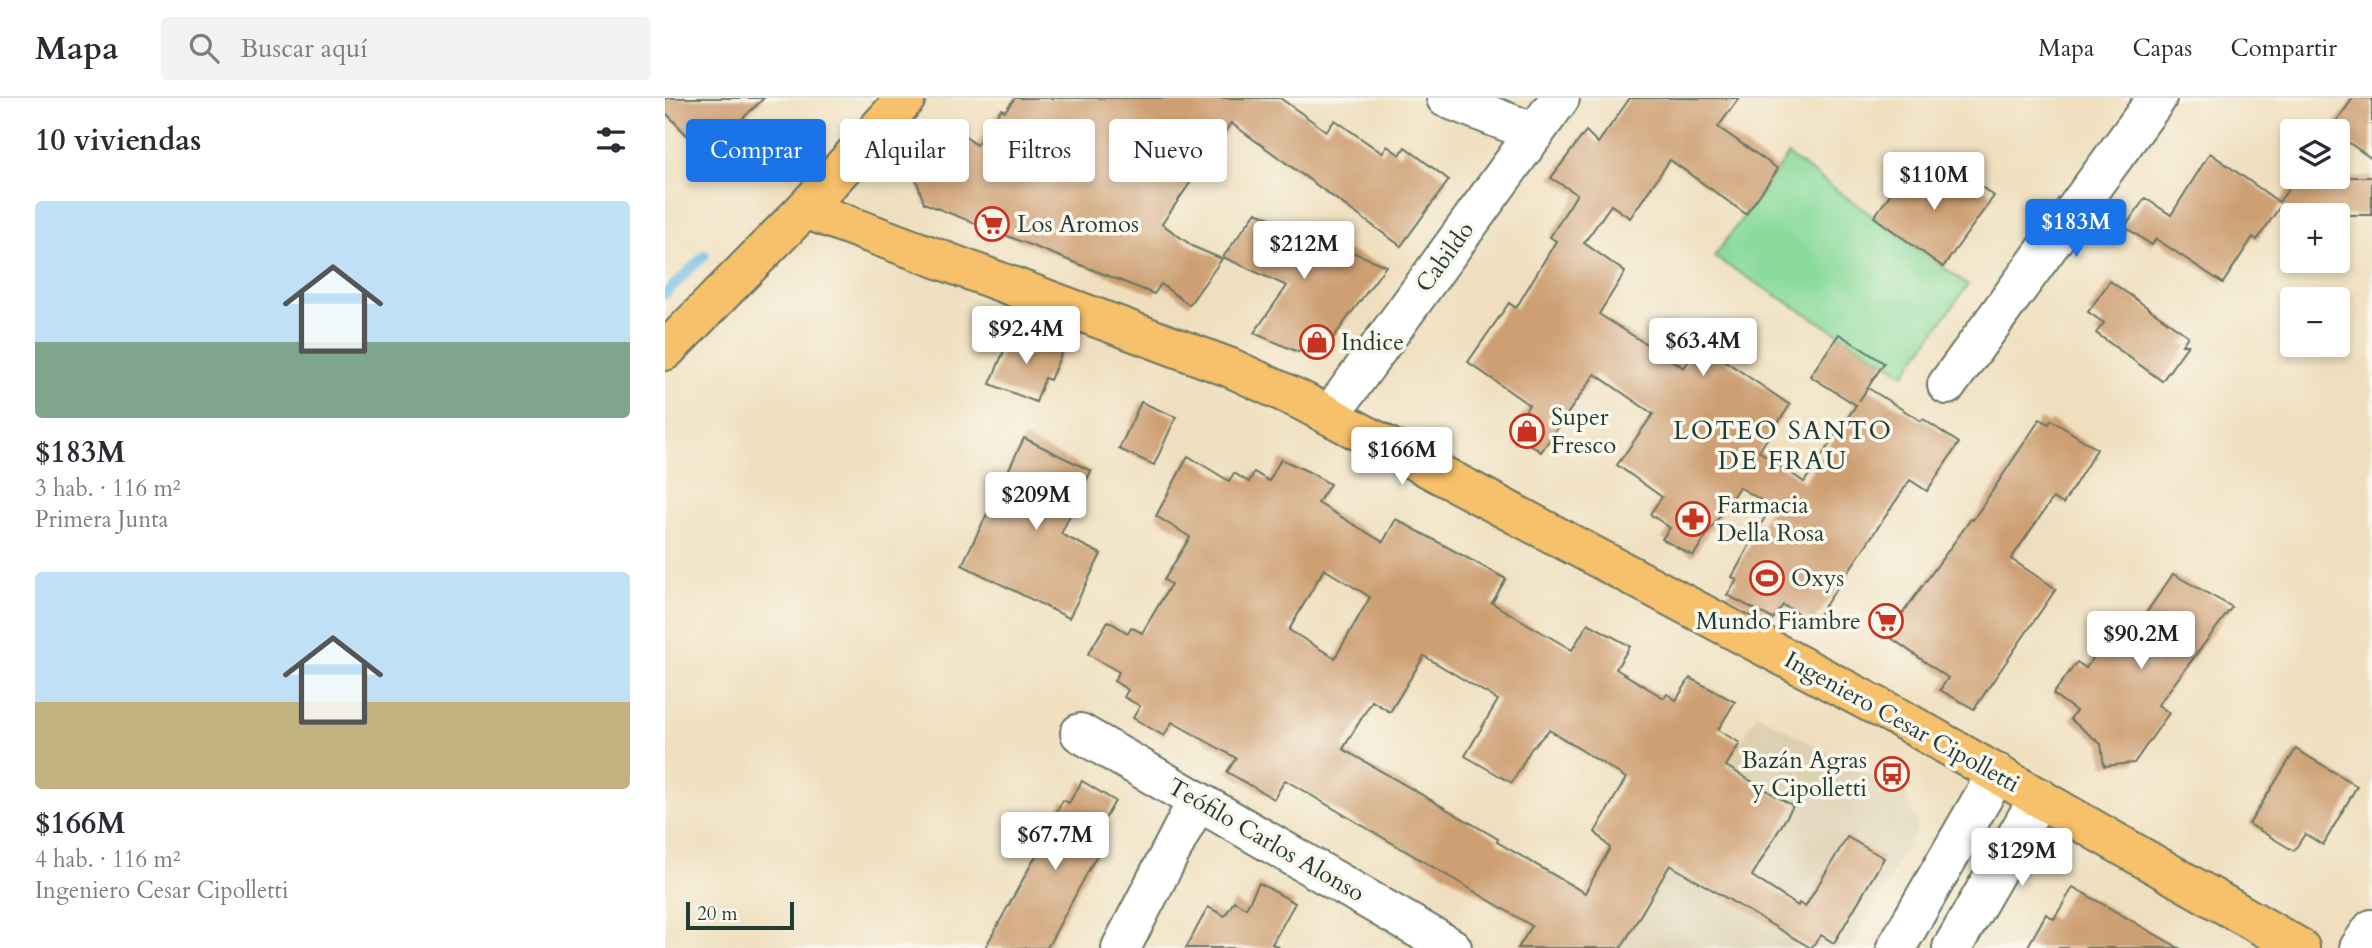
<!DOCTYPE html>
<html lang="es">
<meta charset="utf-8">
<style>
:root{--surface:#fff;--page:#f2f2f3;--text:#2b2b33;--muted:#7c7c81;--line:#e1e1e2;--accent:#1a73e8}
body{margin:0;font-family:Cardo,serif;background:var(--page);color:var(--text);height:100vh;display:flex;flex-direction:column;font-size:26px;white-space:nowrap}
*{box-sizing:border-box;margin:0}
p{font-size:23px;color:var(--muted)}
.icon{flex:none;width:38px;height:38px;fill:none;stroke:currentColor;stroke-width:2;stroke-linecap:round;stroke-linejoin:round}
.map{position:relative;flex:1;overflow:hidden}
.drawer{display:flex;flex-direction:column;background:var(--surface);width:665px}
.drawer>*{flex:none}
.hud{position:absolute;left:21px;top:21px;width:665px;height:63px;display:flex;gap:14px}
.fabs{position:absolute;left:1615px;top:21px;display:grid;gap:14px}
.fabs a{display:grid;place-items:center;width:70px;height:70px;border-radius:7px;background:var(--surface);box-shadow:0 4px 10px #0003;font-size:35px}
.scale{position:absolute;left:21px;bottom:18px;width:108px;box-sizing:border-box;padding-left:7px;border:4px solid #1f3d34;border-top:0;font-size:19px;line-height:24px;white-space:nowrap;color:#1f3d34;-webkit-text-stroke:5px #fbf7ec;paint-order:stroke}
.price{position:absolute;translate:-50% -60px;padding:0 16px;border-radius:7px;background:#fff;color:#222;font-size:23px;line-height:46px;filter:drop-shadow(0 2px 4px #0008)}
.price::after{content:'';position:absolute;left:50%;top:42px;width:21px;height:16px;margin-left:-10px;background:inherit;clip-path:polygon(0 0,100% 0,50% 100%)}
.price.on{background:var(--accent);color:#fff}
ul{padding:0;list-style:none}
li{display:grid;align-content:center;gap:14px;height:371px;padding:0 35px}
li span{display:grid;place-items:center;height:217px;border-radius:7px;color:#555}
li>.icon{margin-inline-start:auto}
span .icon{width:126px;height:126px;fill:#fffc;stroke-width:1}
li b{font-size:30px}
h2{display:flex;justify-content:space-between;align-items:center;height:84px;padding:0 35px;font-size:30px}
.tag{padding:0 24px;border-radius:7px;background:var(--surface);box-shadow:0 4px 10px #0003;font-size:24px;line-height:63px}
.tag.on{background:var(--accent);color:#fff}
header{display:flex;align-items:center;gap:42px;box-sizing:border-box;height:98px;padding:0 35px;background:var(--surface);border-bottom:2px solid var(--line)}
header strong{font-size:33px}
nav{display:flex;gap:38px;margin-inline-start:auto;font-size:24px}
.search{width:490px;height:63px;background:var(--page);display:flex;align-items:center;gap:18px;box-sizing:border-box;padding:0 24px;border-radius:7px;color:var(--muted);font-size:26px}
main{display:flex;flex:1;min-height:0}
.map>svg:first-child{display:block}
</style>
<header>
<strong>Mapa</strong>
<div class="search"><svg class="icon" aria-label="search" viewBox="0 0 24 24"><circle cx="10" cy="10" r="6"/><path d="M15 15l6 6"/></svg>Buscar aquí</div>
<nav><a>Mapa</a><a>Capas</a><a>Compartir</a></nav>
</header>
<main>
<section class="drawer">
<h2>10 viviendas<svg class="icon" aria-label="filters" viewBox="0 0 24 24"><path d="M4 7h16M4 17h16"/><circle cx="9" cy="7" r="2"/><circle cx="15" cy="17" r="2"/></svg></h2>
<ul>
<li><span style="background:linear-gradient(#bfe0f5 65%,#7fa58c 0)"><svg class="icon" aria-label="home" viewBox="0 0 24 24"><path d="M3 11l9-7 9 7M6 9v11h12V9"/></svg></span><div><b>$183M</b><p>3 hab. · 116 m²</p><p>Primera Junta</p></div></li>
<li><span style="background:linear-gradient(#bfe0f5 60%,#c2b280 0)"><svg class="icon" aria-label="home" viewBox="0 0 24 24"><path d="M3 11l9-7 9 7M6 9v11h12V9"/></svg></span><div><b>$166M</b><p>4 hab. · 116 m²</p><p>Ingeniero Cesar Cipolletti</p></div></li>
</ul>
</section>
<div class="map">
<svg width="1707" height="850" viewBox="0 0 1707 850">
<rect width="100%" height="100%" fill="#fbf7ec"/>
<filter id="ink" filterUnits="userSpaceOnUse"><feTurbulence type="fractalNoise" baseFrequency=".0143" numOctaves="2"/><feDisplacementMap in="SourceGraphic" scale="14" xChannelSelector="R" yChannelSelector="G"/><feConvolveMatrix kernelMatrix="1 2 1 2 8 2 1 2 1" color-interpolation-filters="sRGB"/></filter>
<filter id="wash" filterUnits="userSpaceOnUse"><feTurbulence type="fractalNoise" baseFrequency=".00686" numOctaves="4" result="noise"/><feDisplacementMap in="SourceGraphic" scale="28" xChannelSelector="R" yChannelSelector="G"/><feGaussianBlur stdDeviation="1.57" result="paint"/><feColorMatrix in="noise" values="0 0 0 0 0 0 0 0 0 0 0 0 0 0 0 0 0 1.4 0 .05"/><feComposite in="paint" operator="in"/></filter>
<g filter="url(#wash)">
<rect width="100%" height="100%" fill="#efdfbe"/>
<!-- built -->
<path fill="#ddd0b2" d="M1092 616 1242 697 1253 729 1184 850H956Z"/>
<!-- green -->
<path fill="#89da9b" stroke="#548c68" stroke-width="2" d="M1123 57 1303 187 1239 276 1049 159Z"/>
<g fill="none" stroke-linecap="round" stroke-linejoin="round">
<!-- stream -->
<path stroke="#67bae3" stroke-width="10" d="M0 196 40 157"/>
</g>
<g id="blocks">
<!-- building -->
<g fill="#cd9f72" fill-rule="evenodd">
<path d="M0 0H99L56 41 52 37 36 52 0 14Z"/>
<path d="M350 0H615L661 33 670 22 717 55 722 48 735 57 740 49 784 82 736 148 566 25 497 126 529 149 557 161 524 207 496 186 489 196 259 105 248 72 287 27 311 47 336 11 340 13Z"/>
<path d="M965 0H1074L1053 29 1113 71 1081 116 1005 62 965 120 946 107 919 145 960 174 934 216 1019 270 1035 246 1125 307 1094 353 1139 384 1191 307 1145 278 1174 236 1219 265 1194 303 1203 290 1256 323 1258 321 1294 345 1262 393 1245 382 1149 524 1118 507 1108 521 1062 497 1072 482 1067 479 1106 408 1074 389 1028 458 997 441 1005 430 985 416 997 399 952 367 988 316 930 276 876 354 846 333 864 307 803 264 844 205 851 210 891 143 885 139 912 96 886 80 921 33 933 45Z"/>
<path d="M1688 0H1707V61L1673 37V33L1666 31Z"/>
<path d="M1545 55 1614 104 1632 79H1707V117H1631L1616 107 1592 142 1588 139 1558 185 1491 141 1487 147 1460 129 1480 100 1506 117Z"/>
<path d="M1246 67 1275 89 1289 69 1329 98 1278 169 1209 119Z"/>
<path d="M591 114 721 168 665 244 633 254 589 235 622 188 558 159Z"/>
<path d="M1445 183 1523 238 1517 247H1523L1497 283 1431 235 1439 225 1423 214Z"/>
<path d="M348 231 398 252 385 282 380 280 371 304 325 286Z"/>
<path d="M476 304 511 319 489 367 454 351Z"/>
<path d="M1375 321 1384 326 1386 322 1432 351 1398 406 1388 400 1346 461 1391 491 1309 611 1275 592 1283 580 1222 537 1306 421 1308 422Z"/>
<path d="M359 340 426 373 396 436 436 456 404 520 297 467Z"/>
<path d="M523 358 564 383 569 375 584 384 589 374 604 383 616 361 642 373 665 386 653 405 718 444 731 421 841 481 827 505 907 552 923 525 965 548 951 571 999 600 1002 596 1011 602 1025 580 1070 604 1053 632 1075 645 1061 668 1128 708 1087 778 1133 808 1134 805 1140 809 1182 739 1219 760 1169 845 1156 837 1146 850 1005 767 956 850H853L867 828 790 782 620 682 609 701 562 674 571 660 507 624 499 638 468 620 475 608 459 599 463 592 449 583 454 574 423 556 443 523 463 535 466 529 477 535 506 486 499 482 525 439 491 418ZM659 471 705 499 670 560 624 532ZM759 558 833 602 800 658 847 685 866 651 884 632 961 680 930 734 945 750 920 795 832 744 833 741 678 651 707 603 725 614Z"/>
<path d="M1508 476 1567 509 1493 607 1504 615 1469 665 1439 668 1436 646 1405 621 1411 613 1388 596 1412 564 1421 570 1446 534 1461 544Z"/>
<path d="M1631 651 1692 688 1658 747 1640 736 1629 753 1584 726Z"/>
<path d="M417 683 450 703 432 735 441 740 382 850H320L373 754 370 752 398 702 404 705Z"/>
<path d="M594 785 630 805 607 846 615 850H521L543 809 560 818 569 803 581 810Z"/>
<path d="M1408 789 1514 850H1362L1381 816 1389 821Z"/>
</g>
</g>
</g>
<g filter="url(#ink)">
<use href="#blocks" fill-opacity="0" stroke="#687664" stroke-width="2"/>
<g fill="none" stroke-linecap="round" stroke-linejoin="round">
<!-- minor casing -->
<g stroke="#687664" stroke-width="42">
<g id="minor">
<path d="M781 0 870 35"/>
<path d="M1282 287 1492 0"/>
<path d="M665 317 895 0"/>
<path d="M415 635 787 850"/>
<path d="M456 850 532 703"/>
<path d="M1231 850 1332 675"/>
<path d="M1287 850 1374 699"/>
<path d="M1694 850 1707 831"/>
</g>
</g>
<!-- major casing -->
<g stroke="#687664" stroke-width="42">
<g id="major">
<path d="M140 111 566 270 637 303 1238 622 1635 850"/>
<path d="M0 253 140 111 241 0"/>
</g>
</g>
<!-- minor -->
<use href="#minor" stroke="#fff" stroke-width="38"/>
<!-- major -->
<use href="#major" stroke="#f7c06b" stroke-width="38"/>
</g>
</g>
<!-- icons -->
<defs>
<g id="supermarket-ring" transform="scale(1.75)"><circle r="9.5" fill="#fbf7ec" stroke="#c8321e" stroke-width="1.5"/><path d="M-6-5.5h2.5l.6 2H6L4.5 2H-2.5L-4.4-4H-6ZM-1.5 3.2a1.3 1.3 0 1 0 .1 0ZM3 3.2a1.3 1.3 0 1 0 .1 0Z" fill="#c8321e"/></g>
<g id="shop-ring" transform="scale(1.75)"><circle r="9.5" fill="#fbf7ec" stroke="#c8321e" stroke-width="1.5"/><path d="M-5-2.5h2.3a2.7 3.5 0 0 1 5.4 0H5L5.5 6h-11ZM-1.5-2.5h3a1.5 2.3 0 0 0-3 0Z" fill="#c8321e"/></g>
<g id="pharmacy-ring" transform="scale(1.75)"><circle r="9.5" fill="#fbf7ec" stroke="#c8321e" stroke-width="1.5"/><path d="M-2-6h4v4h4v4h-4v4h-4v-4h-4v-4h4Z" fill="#c8321e"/></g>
<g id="stadium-ring" transform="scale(1.75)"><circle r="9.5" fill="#fbf7ec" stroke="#c8321e" stroke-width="1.5"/><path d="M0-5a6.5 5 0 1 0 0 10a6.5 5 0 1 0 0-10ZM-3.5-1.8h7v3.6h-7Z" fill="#c8321e"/></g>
<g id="bus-ring" transform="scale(1.75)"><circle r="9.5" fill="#fbf7ec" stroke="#c8321e" stroke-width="1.5"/><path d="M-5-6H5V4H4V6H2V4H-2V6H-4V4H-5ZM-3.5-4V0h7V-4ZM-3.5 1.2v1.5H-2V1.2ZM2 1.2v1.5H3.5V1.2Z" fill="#c8321e"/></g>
</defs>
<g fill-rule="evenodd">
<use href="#supermarket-ring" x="327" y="126"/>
<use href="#shop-ring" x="652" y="244"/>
<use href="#shop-ring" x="862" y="333"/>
<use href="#pharmacy-ring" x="1028" y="421"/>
<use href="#stadium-ring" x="1102" y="480"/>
<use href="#supermarket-ring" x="1221" y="523"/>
<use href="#bus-ring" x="1227" y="676"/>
</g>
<g text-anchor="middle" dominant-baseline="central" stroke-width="7" stroke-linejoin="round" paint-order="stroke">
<!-- poi labels -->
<g font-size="24" fill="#1f3d34" stroke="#fbf7ec" text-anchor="start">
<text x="352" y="126">Los Aromos</text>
<text x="676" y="244">Indice</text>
<text x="886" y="319">Super<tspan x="886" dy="28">Fresco</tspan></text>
<text x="1052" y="407">Farmacia<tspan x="1052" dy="28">Della Rosa</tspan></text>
<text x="1126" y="480">Oxys</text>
<text x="1196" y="523" text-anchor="end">Mundo Fiambre</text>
<text x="1202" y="662" text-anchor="end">Bazán Agras<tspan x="1202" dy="28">y Cipolletti</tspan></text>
</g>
<!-- street labels -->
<g font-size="24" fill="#1f3d34" stroke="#fbf7ec">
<text transform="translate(780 159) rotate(-54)">Cabildo</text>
<text transform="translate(1237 624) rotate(29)">Ingeniero Cesar Cipolletti</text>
<text transform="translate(601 742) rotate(30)">Teófilo Carlos Alonso</text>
</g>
<!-- neighbourhood labels -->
<g font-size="26" letter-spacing="2" fill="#1f3d34" stroke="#fbf7ec">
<text x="1118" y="332">LOTEO SANTO<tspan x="1118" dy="30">DE FRAU</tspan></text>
</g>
</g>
</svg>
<div class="fabs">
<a><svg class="icon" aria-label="layers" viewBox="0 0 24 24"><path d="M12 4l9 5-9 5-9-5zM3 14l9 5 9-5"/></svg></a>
<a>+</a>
<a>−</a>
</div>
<div class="scale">20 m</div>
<b class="price" style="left:1269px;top:114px">$110M</b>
<b class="price on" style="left:1411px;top:161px">$183M</b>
<b class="price" style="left:639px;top:183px">$212M</b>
<b class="price" style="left:361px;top:268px">$92.4M</b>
<b class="price" style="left:1038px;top:280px">$63.4M</b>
<b class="price" style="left:737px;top:389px">$166M</b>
<b class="price" style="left:371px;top:434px">$209M</b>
<b class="price" style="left:1476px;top:573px">$90.2M</b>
<b class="price" style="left:390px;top:774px">$67.7M</b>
<b class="price" style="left:1357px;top:790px">$129M</b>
<div class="hud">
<a class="tag on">Comprar</a>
<a class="tag">Alquilar</a>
<a class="tag">Filtros</a>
<a class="tag">Nuevo</a>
</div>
</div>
</main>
